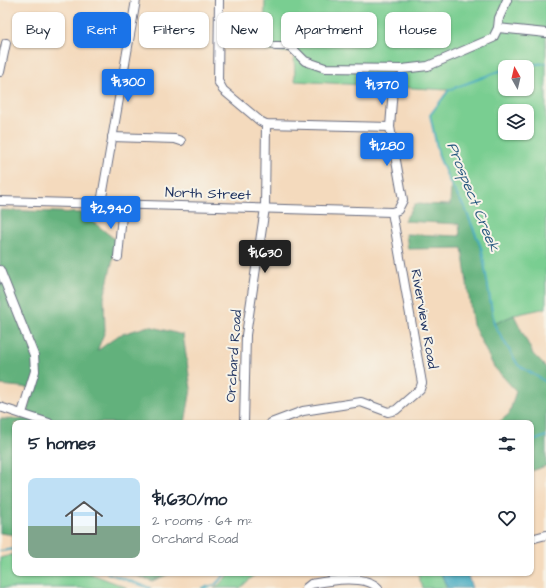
<!DOCTYPE html>
<meta charset="utf-8">
<style>
:root{--surface:#fff;--page:#f6f6f7;--text:#1f2937;--muted:#747a83;--accent:#1a73e8}
body{margin:0;font-family:"Architects Daughter",sans-serif;background:var(--page);color:var(--text);height:100vh;display:flex;flex-direction:column;font-size:15px;white-space:nowrap}
*{box-sizing:border-box;margin:0}
p{font-size:13px;color:var(--muted)}
.icon{flex:none;width:22px;height:22px;fill:none;stroke:currentColor;stroke-width:2;stroke-linecap:round;stroke-linejoin:round}
.map{position:relative;flex:1;overflow:hidden}
.sheet{position:absolute;left:12px;top:420px;width:522px;height:156px;display:flex;flex-direction:column;background:var(--surface);border-radius:8px;box-shadow:0 1px 3px #0004}
.sheet>*{flex:none}
.banner{position:absolute;left:12px;top:12px;width:522px;height:36px;display:flex;gap:8px}
.needle{width:26px;rotate:352deg}
.fabs{position:absolute;left:498px;top:60px;display:grid;gap:8px}
.fabs a{display:grid;place-items:center;width:36px;height:36px;border-radius:8px;background:var(--surface);box-shadow:0 1px 3px #0004;font-size:20px}
.price{position:absolute;translate:-50% -34px;padding:0 9px;border-radius:4px;background:var(--accent);color:#fff;font-size:13px;line-height:26px;filter:drop-shadow(0 1px 2px #0008)}
.price::after{content:'';position:absolute;left:50%;top:24px;width:12px;height:9px;margin-left:-6px;background:inherit;clip-path:polygon(0 0,100% 0,50% 100%)}
.price.selected{background:#222;color:#fff}
ul{padding:0;list-style:none}
li{display:flex;align-items:center;gap:12px;height:100px;padding:0 16px}
li span{display:grid;place-items:center;flex:none;width:112px;height:80px;border-radius:8px;color:#555}
li>.icon{margin-inline-start:auto}
span .icon{width:48px;height:48px;fill:#fffc;stroke-width:1}
li b{font-size:17px}
h2{display:flex;justify-content:space-between;align-items:center;height:48px;padding:0 16px;font-size:17px}
.pill{padding:0 14px;border-radius:8px;background:var(--surface);box-shadow:0 1px 3px #0004;font-size:14px;line-height:36px}
.pill.selected{background:var(--accent);color:#fff}
.map>svg:first-child{display:block}
</style>
<div class="map">
<svg width="546" height="588" viewBox="0 0 546 588">
<rect width="100%" height="100%" fill="#f7f3e8"/>
<filter id="ink" filterUnits="userSpaceOnUse"><feTurbulence type="fractalNoise" baseFrequency=".025" numOctaves="2"/><feDisplacementMap in="SourceGraphic" scale="8" xChannelSelector="R" yChannelSelector="G"/><feConvolveMatrix kernelMatrix="1 2 1 2 8 2 1 2 1" color-interpolation-filters="sRGB"/></filter>
<filter id="wash" filterUnits="userSpaceOnUse"><feTurbulence type="fractalNoise" baseFrequency=".012" numOctaves="4" result="noise"/><feDisplacementMap in="SourceGraphic" scale="16" xChannelSelector="R" yChannelSelector="G"/><feGaussianBlur stdDeviation="0.9" result="paint"/><feColorMatrix in="noise" values="0 0 0 0 0 0 0 0 0 0 0 0 0 0 0 0 0 1.4 0 .05"/><feComposite in="paint" operator="in"/></filter>
<g filter="url(#wash)">
<rect width="100%" height="100%" fill="#f4dabd"/>
<!-- green -->
<g fill="#79ce91" stroke="#4a7e78" fill-rule="evenodd">
<path d="M265 0H546V308L514 315 494 324 482 250 465 208 451 185 439 157 430 115 448 90 295 81 294 53 264 51ZM505 67H527V89H505ZM505 111H527V133H505Z"/>
<path d="M15 554V573H89L128 588H0V558Z"/>
<path d="M230 573H257L240 588H214L217 587Z"/>
<path d="M417 573H441L447 588H423Z"/>
</g>
<!-- forest -->
<g fill="#62b17b" stroke="#3e706c">
<path d="M451 185 465 208 482 250 494 324 514 315 533 354 546 367V466L531 471V423H498L509 414 516 391 494 367 473 325 462 248 408 249 406 234 460 236 459 224 404 221 415 204 450 205Z"/>
<path d="M0 210 82 213 117 241 104 298 105 331 97 351 119 335 149 326 183 335 191 389 185 423H15V535L0 533V419H27L31 388 0 385Z"/>
<path d="M129 573H171L152 581Z"/>
</g>
<!-- water -->
<path fill="#3fa8bf" stroke="#2d6c8e" d="M441 573H467L472 588H447Z"/>
<g fill="none" stroke-linecap="round" stroke-linejoin="round">
<!-- stream -->
<g stroke="#3fa8bf" stroke-width="2">
<path d="M511 67 546 63"/>
<path d="M505 69 449 90 430 115 439 157 451 185 465 208 482 250 494 324 518 365 546 382"/>
<path d="M531 442 546 436"/>
<path d="M0 551 15 549"/>
<path d="M107 573 150 588"/>
<path d="M202 588 215 585 226 573"/>
</g>
</g>
</g>
<g filter="url(#ink)">
<g fill="none" stroke-linecap="round" stroke-linejoin="round">
<!-- minor casing -->
<g stroke="#676b7f" stroke-width="10">
<g id="minor">
<path d="M219 0 218 81 223 90 260 121 266 124 390 127"/>
<path d="M498 28 546 33"/>
<path d="M275 46H290L305 61 325 68 402 69 428 66 493 38 498 28 499 18 507 0"/>
<path d="M0 72 6 43"/>
<path d="M112 137 175 139 181 141"/>
<path d="M0 201 392 212 398 210 403 200 390 127 393 88"/>
<path d="M101 203 136 0"/>
<path d="M118 257 123 205"/>
<path d="M0 270 34 355 35 371 22 413"/>
<path d="M0 407 49 423"/>
<path d="M244 423 246 335 265 208 266 124"/>
<path d="M271 423 303 411 361 402 388 412 396 410 420 389 422 383 392 212"/>
<path d="M531 539 546 535"/>
<path d="M306 588 311 584C328 581 365 574 378 588"/>
</g>
</g>
<!-- minor -->
<use href="#minor" stroke="#fff" stroke-width="8"/>
</g>
</g>
<g text-anchor="middle" dominant-baseline="central" stroke-width="4" stroke-linejoin="round" paint-order="stroke">
<!-- street labels -->
<g font-size="14" fill="#1b2f5e" stroke="#f7f3e8">
<text transform="translate(208 194) rotate(2)">North Street</text>
<text transform="translate(424 319) rotate(80)">Riverview Road</text>
<text transform="translate(234 356) rotate(-86)">Orchard Road</text>
</g>
<!-- water labels -->
<g font-size="15" font-style="italic" fill="#285980" stroke="#f7f3e8">
<text transform="translate(473 197) rotate(68)">Prospect Creek</text>
</g>
</g>
</svg>
<div class="fabs">
<a><svg class="needle" viewBox="-14 -14 28 28"><path d="M0-13l5 13h-10z" fill="#e53935"/><path d="M0 13l5-13h-10z" fill="#747a83"/></svg></a>
<a><svg class="icon" aria-label="layers" viewBox="0 0 24 24"><path d="M12 4l9 5-9 5-9-5zM3 14l9 5 9-5"/></svg></a>
</div>
<b class="price" style="left:128px;top:103px">$1,300</b>
<b class="price" style="left:382px;top:106px">$1,370</b>
<b class="price" style="left:387px;top:167px">$1,280</b>
<b class="price" style="left:111px;top:230px">$2,940</b>
<b class="price selected" style="left:265px;top:274px">$1,630</b>
<div class="banner">
<a class="pill">Buy</a>
<a class="pill selected">Rent</a>
<a class="pill">Filters</a>
<a class="pill">New</a>
<a class="pill">Apartment</a>
<a class="pill">House</a>
</div>
<section class="sheet">
<h2>5 homes<svg class="icon" aria-label="filters" viewBox="0 0 24 24"><path d="M4 7h16M4 17h16"/><circle cx="9" cy="7" r="2"/><circle cx="15" cy="17" r="2"/></svg></h2>
<ul>
<li><span style="background:linear-gradient(#bfe0f5 60%,#7fa58c 0)"><svg class="icon" aria-label="home" viewBox="0 0 24 24"><path d="M3 11l9-7 9 7M6 9v11h12V9"/></svg></span><div><b>$1,630/mo</b><p>2 rooms · 64 m²</p><p>Orchard Road</p></div><svg class="icon" aria-label="heart" viewBox="0 0 24 24"><path d="M12 20l-8-8c-3-5 5-10 8-4 3-6 11-1 8 4z"/></svg></li>
</ul>
</section>
</div>
